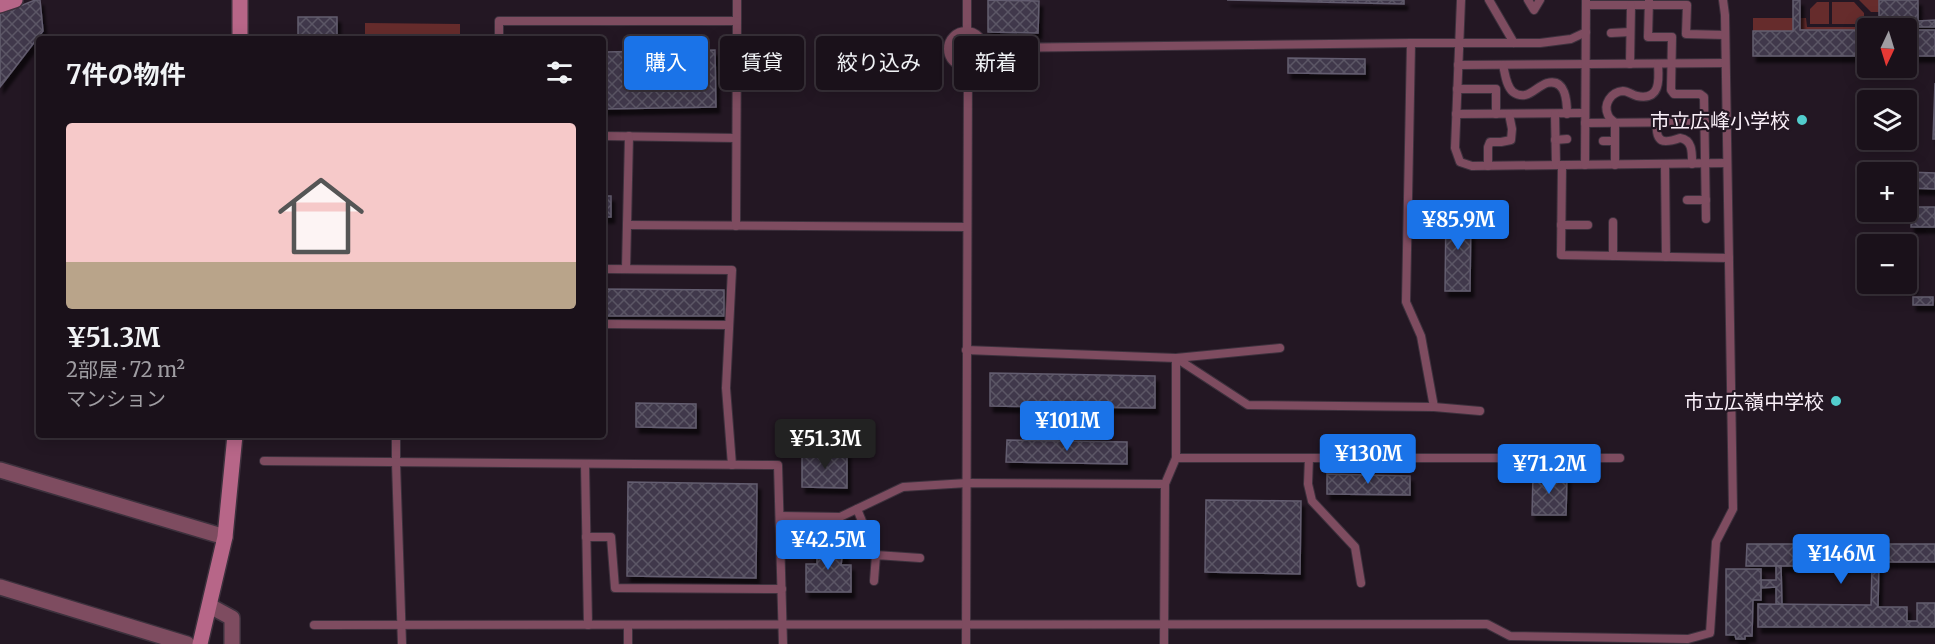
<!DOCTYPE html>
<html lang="ja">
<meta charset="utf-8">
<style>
:root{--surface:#1a111a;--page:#271f27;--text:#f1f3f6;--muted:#9f9da2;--line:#383139;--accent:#1a73e8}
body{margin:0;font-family:Merriweather,"Noto Sans JP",serif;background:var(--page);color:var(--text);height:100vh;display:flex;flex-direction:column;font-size:22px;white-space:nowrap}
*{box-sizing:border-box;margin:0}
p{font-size:20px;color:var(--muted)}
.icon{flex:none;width:33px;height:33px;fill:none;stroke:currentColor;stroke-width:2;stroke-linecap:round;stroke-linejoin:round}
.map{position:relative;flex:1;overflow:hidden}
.side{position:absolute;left:36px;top:36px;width:570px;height:402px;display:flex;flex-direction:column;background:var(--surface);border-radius:6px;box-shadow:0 3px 15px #0003,0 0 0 2px var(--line)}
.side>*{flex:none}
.guide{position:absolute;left:624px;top:36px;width:570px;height:54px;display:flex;gap:12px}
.needle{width:39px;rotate:184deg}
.fabs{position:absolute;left:1857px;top:18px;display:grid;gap:12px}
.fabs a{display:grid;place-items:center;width:60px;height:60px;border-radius:6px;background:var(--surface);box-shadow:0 3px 15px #0003,0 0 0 2px var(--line);font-size:30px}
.price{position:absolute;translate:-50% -51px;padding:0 14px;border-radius:6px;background:var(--accent);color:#fff;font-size:20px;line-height:39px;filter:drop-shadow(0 2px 3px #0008)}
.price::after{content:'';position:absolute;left:50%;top:36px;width:18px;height:14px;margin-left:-9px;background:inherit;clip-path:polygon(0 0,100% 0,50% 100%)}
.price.current{background:#222;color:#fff}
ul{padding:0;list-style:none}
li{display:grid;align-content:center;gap:12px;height:318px;padding:0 30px}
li+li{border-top:2px solid var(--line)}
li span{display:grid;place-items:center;height:186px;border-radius:6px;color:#555}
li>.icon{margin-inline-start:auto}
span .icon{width:108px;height:108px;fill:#fffc;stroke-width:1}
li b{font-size:26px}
h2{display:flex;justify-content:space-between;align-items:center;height:72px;padding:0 30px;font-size:26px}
.chip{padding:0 21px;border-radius:6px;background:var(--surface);box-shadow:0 3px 15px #0003,0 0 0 2px var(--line);font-size:21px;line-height:54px}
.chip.current{background:var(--accent);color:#fff}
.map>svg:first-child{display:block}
</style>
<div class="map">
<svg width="1935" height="644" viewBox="0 0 1935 644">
<defs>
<pattern id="building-cross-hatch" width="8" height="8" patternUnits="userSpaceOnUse" patternTransform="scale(1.5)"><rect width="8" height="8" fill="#40394b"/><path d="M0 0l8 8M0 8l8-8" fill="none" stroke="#5c5666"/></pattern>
<filter id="shadow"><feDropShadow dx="3.5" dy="6" stdDeviation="1.5" flood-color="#0009"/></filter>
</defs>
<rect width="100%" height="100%" fill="#231723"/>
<!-- grass -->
<g fill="#662c2c">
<path d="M1859 0H1879V12H1871Z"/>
<path d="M1817 2H1829V24H1810V9Z"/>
<path d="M1832 2H1854L1864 13V24H1832Z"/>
<rect x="1753" y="18" width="40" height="13"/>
<path d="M1800 18H1806L1807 27H1879V28H1868L1867 30H1800Z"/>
<path d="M365 23 460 24V39H365Z"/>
</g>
<!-- building -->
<g fill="url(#building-cross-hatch)" stroke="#635d6f" stroke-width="1.5" filter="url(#shadow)">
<path d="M35 0H40L43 31 0 87V14Z"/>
<path d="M988 0 1039 1 1038 33 988 32Z"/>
<path d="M1227 0H1404V4Z"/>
<path d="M1793 0H1800V30H1868V56H1753V31H1793Z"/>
<path d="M1879 0H1918V21L1935 20V27H1900V28L1879 27Z"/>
<rect x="298" y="17" width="39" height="22"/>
<rect x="1906" y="30" width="29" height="26"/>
<path d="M715 50 716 107 603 109V52Z"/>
<path d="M1288 58 1365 59V74L1288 73Z"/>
<path d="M1935 83V139H1933Z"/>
<path d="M1908 172 1935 173V189L1908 188Z"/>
<rect x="603" y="196" width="8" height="21"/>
<path d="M1912 207H1935V227H1911Z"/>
<path d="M1446 210 1471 211 1470 291H1445Z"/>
<path d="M1906 252H1914V288H1903V284H1906Z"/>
<path d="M603 289 724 290V316H603Z"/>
<rect x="1913" y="297" width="20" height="8"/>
<path d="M990 373 1155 376V408L990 406Z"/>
<path d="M636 403 696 404V428L636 427Z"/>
<path d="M1007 440 1127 442V464L1006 462Z"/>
<path d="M802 452H847V488L802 487Z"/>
<path d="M1327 474 1410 476V495L1327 494Z"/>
<path d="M1533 474 1567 475 1566 515H1532Z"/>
<path d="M628 482 757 484 756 578 627 576Z"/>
<path d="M1206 500 1301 501 1300 574 1205 572Z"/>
<path d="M1747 544H1935V562H1879L1878 607H1907V621H1917V603H1935V627H1758V604L1871 605 1872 566H1746Z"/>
<path d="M812 546H845V558H842L841 565H851V592H806V564H817V558H812Z"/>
<path d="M1776 566H1781L1782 604H1776V587L1761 588V580H1776Z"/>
<path d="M1726 569H1761V600H1753L1752 636H1745V639H1736L1735 635H1726Z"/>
</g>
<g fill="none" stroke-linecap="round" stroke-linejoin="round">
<!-- lane casing -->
<g stroke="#3d313d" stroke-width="10">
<g id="lane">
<path d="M1461 0 1455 148 1460 162 1472 166 1727 163"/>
<path d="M1489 0 1514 43"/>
<path d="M1528 0 1534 10 1540 0"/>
<path d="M1649 0 1648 37H1672L1671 90 1674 94H1700L1704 97 1706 219"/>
<path d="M1586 5H1687L1686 34 1725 35"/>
<path d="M967 31V0"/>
<circle cx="966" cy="49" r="18"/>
<path d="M1611 33 1630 32"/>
<path d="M499 39V21H737V0"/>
<path d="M1411 43 1406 302 1421 336 1434 407"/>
<path d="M984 48 1411 43H1540L1571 39 1586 32"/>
<path d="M1630 64 1631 5"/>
<path d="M1458 65 1725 63"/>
<path d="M1503 65C1505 73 1506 86 1513 92 1527 102 1535 87 1547 83 1566 78 1567 102 1567 114"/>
<path d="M1457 89H1496V114"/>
<path d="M1456 114 1585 113"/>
<path d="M1555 114 1556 165"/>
<path d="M1657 122C1655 143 1663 144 1680 138 1693 140 1692 153 1692 164"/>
<path d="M1585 123 1705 122"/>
<path d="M603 136 736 138"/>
<path d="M1555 140 1567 139"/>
<path d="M1603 141H1615"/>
<path d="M1665 164 1666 257"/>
<path d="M1562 165 1561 255 1729 258"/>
<path d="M1585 165 1586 1"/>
<path d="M1615 165V123C1612 120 1609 118 1608 115 1603 104 1611 92 1623 91 1628 91 1632 95 1637 96 1661 101 1659 79 1658 64"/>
<path d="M1488 166V147L1490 142H1501L1511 140 1512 129 1509 114"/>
<path d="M1687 200H1706"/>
<path d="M627 225 967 227"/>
<path d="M1561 225H1588"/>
<path d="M736 226 737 21"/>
<path d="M1613 256V222"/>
<path d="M603 269 732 270 726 388 732 465"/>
<path d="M626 269 629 136"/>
<path d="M603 324 729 325"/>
<path d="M966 350 1176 358 1248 405 1434 407 1480 411"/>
<path d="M396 435V463L402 644"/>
<path d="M1176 458V358L1280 348"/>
<path d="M1309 458 1308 484 1312 501 1355 547 1361 583"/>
<path d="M264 461 778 465 783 644"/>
<path d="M585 464 588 625"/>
<path d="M857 509 876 555"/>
<path d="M780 516 840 517 903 487 967 483 1165 484 1176 458H1620"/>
<path d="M586 537H611L615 588 782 589"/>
<path d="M874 581 876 555 920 558"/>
<path d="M314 625 1487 624 1510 636 1688 639 1710 633 1716 542 1733 509 1725 15 1723 0"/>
<path d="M628 625V644"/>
<path d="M966 644 968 67"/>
<path d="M1164 644 1165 484"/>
</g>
</g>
<!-- street casing -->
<g stroke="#3d313d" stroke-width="18">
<g id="street">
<path d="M0 470 225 537"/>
<path d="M0 587 187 644"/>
<path d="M210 606 232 618V644"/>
</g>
</g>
<!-- secondary casing -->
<g stroke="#3d313d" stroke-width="18">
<g id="secondary">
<path d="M0 5 15 0"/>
<path d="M240 39V0"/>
<path d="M200 644 225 537 235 435"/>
</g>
</g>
<!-- lane -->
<use href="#lane" stroke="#7e4c60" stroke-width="8"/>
<!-- street -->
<use href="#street" stroke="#7e4c60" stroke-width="15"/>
<!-- secondary -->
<use href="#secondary" stroke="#b76688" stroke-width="15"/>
</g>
<!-- markers -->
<g fill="#52cdcd" stroke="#231723" stroke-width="2">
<circle cx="1802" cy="120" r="6"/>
<circle cx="1836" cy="401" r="6"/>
</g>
<g text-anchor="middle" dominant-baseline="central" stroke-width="4.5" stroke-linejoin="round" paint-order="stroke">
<!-- poi labels -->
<g font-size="20" fill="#f9eff8" stroke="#231723" text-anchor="end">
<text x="1790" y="120">市立広峰小学校</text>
<text x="1824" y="401">市立広嶺中学校</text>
</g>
</g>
</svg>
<div class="fabs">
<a><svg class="needle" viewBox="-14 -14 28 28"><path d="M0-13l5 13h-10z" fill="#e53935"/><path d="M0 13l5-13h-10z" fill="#9f9da2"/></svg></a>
<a><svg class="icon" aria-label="layers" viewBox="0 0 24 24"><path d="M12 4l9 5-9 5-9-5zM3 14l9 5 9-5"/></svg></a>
<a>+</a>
<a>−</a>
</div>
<b class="price" style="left:1458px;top:251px">¥85.9M</b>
<b class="price" style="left:1067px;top:452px">¥101M</b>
<b class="price current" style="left:825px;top:470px">¥51.3M</b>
<b class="price" style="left:1368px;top:485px">¥130M</b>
<b class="price" style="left:1549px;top:495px">¥71.2M</b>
<b class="price" style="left:828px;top:571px">¥42.5M</b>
<b class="price" style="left:1841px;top:585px">¥146M</b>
<div class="guide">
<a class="chip current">購入</a>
<a class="chip">賃貸</a>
<a class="chip">絞り込み</a>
<a class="chip">新着</a>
</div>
<section class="side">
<h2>7件の物件<svg class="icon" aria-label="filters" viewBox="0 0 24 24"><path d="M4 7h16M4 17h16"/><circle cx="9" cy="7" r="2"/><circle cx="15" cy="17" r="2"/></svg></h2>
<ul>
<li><span style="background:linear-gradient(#f6c9c9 75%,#b9a48a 0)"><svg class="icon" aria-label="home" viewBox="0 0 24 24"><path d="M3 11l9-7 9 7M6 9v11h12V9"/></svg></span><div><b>¥51.3M</b><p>2部屋 · 72 m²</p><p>マンション</p></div></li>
</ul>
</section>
</div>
